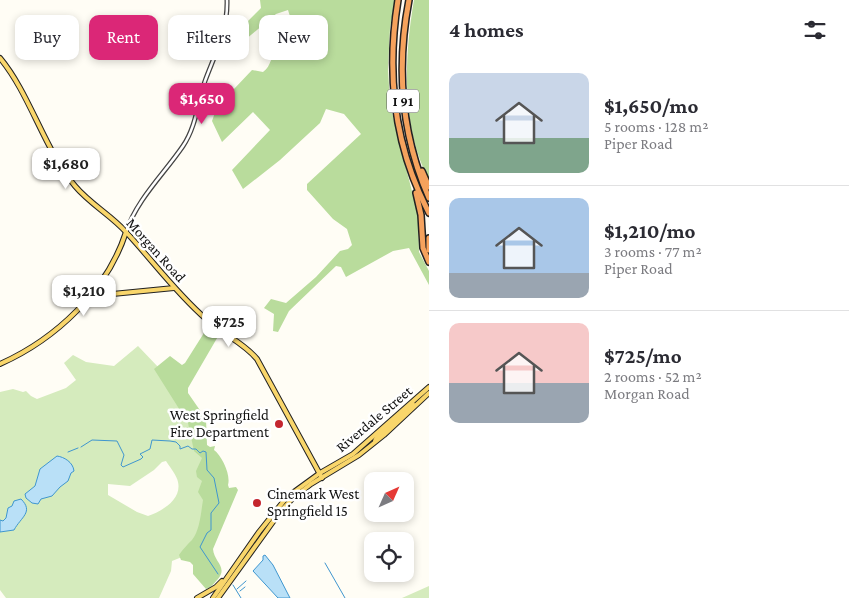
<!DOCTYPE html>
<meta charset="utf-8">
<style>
:root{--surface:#fff;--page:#f7f7f7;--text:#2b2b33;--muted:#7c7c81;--line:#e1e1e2;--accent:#db2777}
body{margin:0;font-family:"Crimson Pro",serif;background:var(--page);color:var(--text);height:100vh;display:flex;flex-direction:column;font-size:19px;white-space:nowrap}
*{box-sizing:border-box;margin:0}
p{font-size:16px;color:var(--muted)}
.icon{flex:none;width:28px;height:28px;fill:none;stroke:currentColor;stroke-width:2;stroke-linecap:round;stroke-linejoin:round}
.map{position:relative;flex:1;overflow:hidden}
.sheet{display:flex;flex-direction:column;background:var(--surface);width:420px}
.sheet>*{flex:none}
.top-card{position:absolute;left:15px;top:15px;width:339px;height:45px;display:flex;gap:10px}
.needle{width:32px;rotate:45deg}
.fabs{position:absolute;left:364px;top:472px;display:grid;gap:10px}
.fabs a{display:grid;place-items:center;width:50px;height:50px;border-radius:10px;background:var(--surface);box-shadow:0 2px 8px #0003;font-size:25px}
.price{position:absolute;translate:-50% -42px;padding:0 11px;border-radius:10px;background:#fff;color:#222;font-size:16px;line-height:32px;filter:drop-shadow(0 1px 2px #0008)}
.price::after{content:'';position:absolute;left:50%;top:30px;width:15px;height:11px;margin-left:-8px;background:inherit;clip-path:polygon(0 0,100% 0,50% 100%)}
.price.current{background:var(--accent);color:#fff}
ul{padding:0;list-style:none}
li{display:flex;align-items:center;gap:15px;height:125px;padding:0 20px}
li+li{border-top:1px solid var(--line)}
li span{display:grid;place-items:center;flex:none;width:140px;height:100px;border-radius:10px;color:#555}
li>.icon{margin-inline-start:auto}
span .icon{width:60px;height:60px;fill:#fffc;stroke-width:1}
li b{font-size:21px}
h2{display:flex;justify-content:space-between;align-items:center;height:60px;padding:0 20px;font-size:21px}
.pill{padding:0 18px;border-radius:10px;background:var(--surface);box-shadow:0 2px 8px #0003;font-size:18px;line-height:45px}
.pill.current{background:var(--accent);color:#fff}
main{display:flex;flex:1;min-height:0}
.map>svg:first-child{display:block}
</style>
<main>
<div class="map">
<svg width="429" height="598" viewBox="0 0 429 598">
<rect width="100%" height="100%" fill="#fffdf5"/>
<!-- green -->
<g fill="#d5ebbd" fill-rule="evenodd">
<path d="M138 346 159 368 203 437 204 524 182 557 172 561 171 571 159 598H6L0 590V392L13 389 23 392 26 391 31 396 37 399 66 388 76 380 64 363 73 355 86 362 114 366ZM166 461C170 467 177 476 178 482 182 500 162 511 148 516L137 512 108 495V484L130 486 154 470 162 462Z"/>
<path d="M429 586V598H402Z"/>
</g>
<!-- forest -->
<g fill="#b9dc9c">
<path d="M260 0H395L390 28 388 69 390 103 396 130 418 214 419 252 429 271V285L409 248 393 251 346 277 341 267 336 266 289 311 278 332 273 331 274 314 264 308 271 299 286 303 316 277 340 251 348 249 352 245 347 229 333 219 307 190V184L361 134 344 114 326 109 320 123 280 160 243 189 232 170 270 130 253 112 222 142 212 121 217 107 252 70 263 72C272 66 270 55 279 47L289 52C300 41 292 23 288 10L276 14 239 45 232 38 235 35H241L243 26 261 8Z"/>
<path d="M414 0H429V180C401 128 404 57 414 0Z"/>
<path d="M209 325 220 333 188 388V393L206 419 207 445 210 447 215 446 214 450C222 456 231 475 228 485L229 488 236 487 238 490 213 549C214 562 228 567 218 579 214 583 212 587 206 589L193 574V565L190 562 181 560 179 555C183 549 187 545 192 540 200 530 201 512 203 500L198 492 202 481 197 477 196 471 202 458 194 451 188 423 154 369 170 356 182 365 185 363Z"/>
</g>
<!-- water -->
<g fill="#b9e0f7" stroke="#3f96cf">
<path d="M57 456C64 457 73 462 74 471L71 473 68 481 60 487 52 496 41 499 38 504 32 503 26 498 25 494 35 486 40 469Z"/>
<path d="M21 499C34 512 21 517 14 530L0 532V520L3 521 6 518 8 508 12 506 14 501Z"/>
<path d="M265 555 273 565 290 598H278L253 571 263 560V556Z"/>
</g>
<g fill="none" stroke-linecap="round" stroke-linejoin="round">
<!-- stream -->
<g stroke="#3f96cf" stroke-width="1">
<path d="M81 447 92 440 117 441 124 455 121 465 123 467 141 459 143 457 140 454 150 449 152 440 170 441 176 442 180 446V449L188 446 192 449H196L200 453 203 451 206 452 207 470 214 478 219 503 211 513V530L207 533 200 547 218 574"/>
<path d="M68 452 78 448"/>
<path d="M325 563 345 598"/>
<path d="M233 585 241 598"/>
<path d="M237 589 246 581"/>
<path d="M240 591 245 587"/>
</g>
<!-- minor casing -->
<g stroke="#444" stroke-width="5">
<path id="minor" d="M126 232C137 199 164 174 183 146 196 127 198 102 205 81 215 54 228 30 227 0"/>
</g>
<!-- major casing -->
<g stroke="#222" stroke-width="6">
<g id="major">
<path d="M0 58C30 94 44 149 75 186 90 204 111 215 126 232 153 261 176 293 206 319 222 334 243 342 257 359L322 478"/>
<path d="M92 296 174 288"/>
<path d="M0 364C56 339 107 291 126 232"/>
<path d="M375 441 377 437 413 404"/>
<path d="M197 598 216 587 222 581"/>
<path d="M213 598 259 532 287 497 320 473 353 454 429 387"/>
<path d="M218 598 280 512 293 498 311 484 359 455 384 435 429 393"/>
</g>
</g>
<!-- highway casing -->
<g stroke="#222" stroke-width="8">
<g id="highway">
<path d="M398 0C386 74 394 146 429 213"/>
<path d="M409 0C396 68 401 134 429 198"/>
<path d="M422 171 429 187"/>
<path d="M416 193 421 215 423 248 429 262"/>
<path d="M429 238V250"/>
</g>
</g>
<!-- minor -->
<use href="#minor" stroke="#fff" stroke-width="2.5"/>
<!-- major -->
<use href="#major" stroke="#f9d66b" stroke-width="4"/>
<!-- highway -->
<use href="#highway" stroke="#f5a25d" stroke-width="5"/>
</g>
<!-- markers -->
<g fill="#c4262e" stroke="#fff" stroke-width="2">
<circle cx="279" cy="424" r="5"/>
<circle cx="257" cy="503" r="5"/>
</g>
<g text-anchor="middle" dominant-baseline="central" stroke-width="5" stroke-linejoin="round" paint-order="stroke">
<!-- shield labels -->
<rect fill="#fff" stroke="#585858" stroke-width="1" x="387" y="89.5" width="32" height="23" rx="4"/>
<g font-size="14" font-weight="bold" fill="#111">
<text x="403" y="101">I 91</text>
</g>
<!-- street labels -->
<g font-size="15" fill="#111" stroke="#fff">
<text transform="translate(156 250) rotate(48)">Morgan Road</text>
<text transform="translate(374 419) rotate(-40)">Riverdale Street</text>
</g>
<!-- poi labels -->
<g font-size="15" fill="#111" stroke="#fff" text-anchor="end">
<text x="269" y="415">West Springfield<tspan x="269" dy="17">Fire Department</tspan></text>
<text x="267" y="494" text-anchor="start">Cinemark West<tspan x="267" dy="17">Springfield 15</tspan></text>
</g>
</g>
</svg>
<div class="fabs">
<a><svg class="needle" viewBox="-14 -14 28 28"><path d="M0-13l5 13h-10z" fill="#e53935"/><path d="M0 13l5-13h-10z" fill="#7c7c81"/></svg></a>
<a><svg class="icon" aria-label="locate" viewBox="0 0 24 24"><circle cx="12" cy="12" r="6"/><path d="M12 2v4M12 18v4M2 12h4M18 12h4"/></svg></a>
</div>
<b class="price current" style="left:202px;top:125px">$1,650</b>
<b class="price" style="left:66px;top:190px">$1,680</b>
<b class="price" style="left:84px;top:317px">$1,210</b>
<b class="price" style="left:229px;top:348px">$725</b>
<div class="top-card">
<a class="pill">Buy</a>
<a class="pill current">Rent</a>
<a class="pill">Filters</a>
<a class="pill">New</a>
</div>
</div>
<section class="sheet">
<h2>4 homes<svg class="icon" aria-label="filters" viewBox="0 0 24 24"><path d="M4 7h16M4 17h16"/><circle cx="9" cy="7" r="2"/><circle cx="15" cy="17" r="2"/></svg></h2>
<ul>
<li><span style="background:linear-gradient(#c9d6e8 65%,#7fa58c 0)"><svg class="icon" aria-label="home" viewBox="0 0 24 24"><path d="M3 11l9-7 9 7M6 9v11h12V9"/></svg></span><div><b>$1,650/mo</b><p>5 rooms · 128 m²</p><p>Piper Road</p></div></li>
<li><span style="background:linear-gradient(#a9c7e8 75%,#9aa5b1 0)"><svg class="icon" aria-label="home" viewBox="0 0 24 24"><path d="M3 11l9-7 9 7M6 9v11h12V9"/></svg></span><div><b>$1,210/mo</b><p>3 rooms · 77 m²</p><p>Piper Road</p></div></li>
<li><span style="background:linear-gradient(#f6c9c9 60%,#9aa5b1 0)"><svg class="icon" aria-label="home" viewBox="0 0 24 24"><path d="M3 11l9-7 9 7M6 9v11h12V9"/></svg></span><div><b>$725/mo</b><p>2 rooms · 52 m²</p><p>Morgan Road</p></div></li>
</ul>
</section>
</main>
